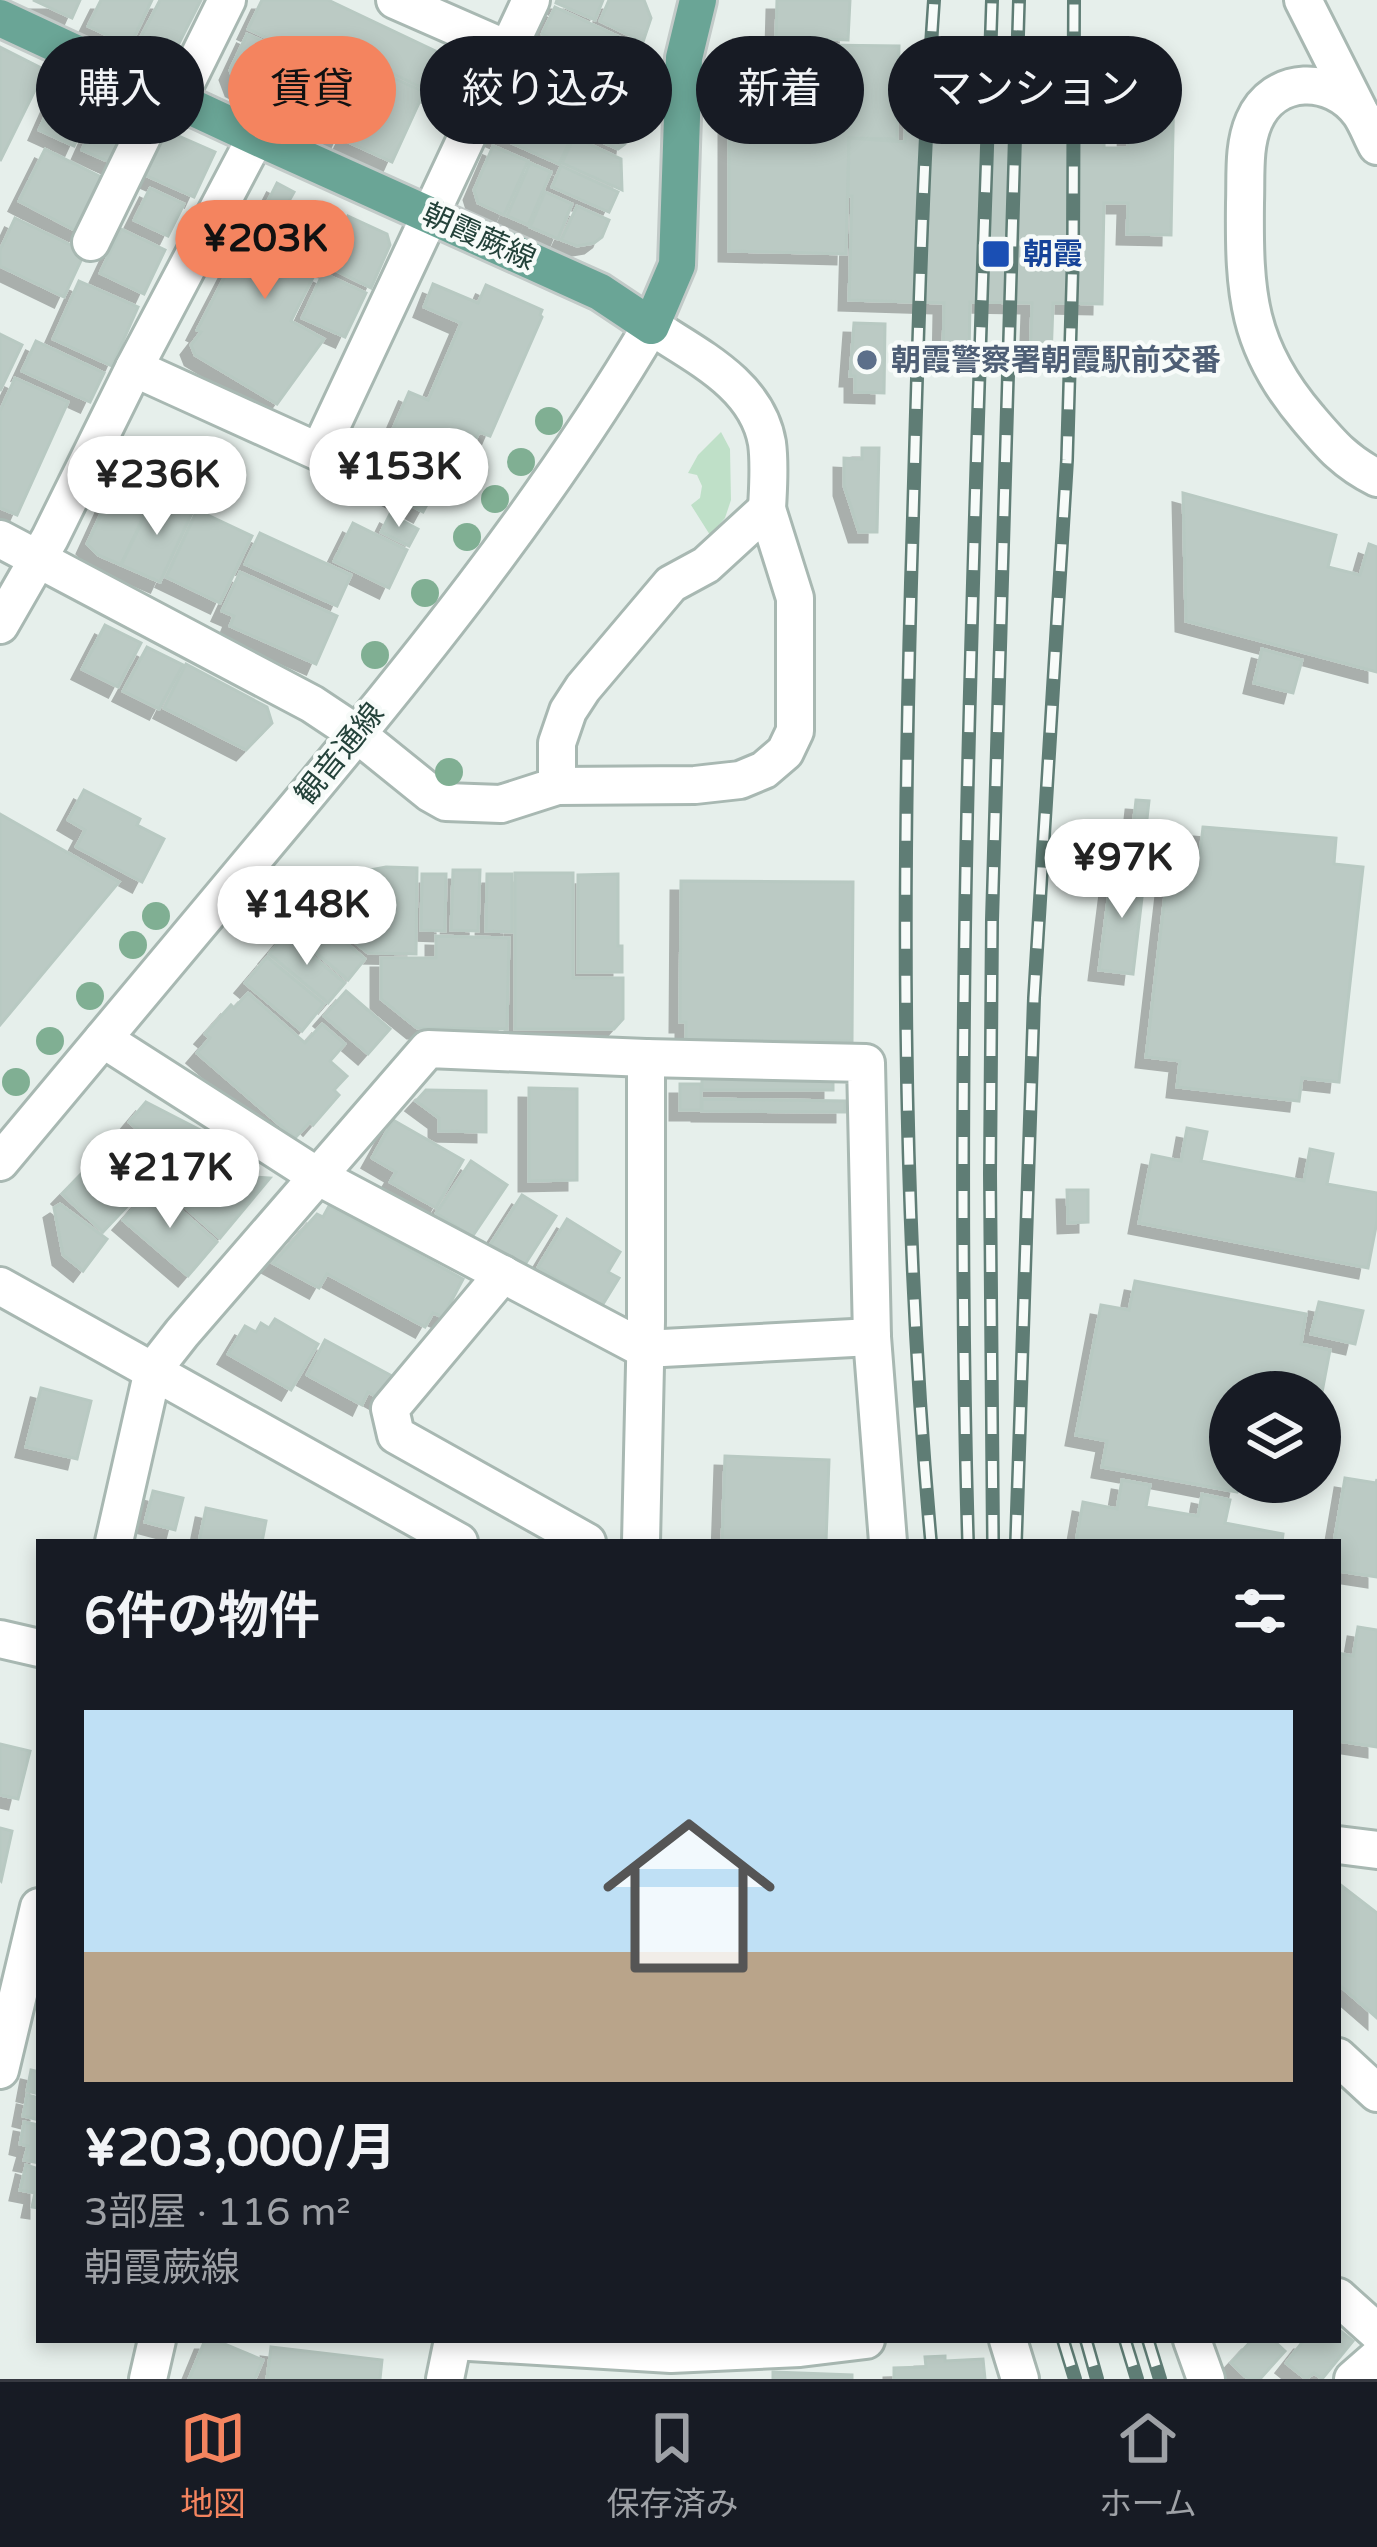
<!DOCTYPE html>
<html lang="ja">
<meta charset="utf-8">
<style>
:root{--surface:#171b24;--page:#20242c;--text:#f1f3f6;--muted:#9ea1a6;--line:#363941;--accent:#f4845f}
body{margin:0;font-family:"Varela Round","Noto Sans JP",sans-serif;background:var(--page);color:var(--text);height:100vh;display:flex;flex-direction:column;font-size:45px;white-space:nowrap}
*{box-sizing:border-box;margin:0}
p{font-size:39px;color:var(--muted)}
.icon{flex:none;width:66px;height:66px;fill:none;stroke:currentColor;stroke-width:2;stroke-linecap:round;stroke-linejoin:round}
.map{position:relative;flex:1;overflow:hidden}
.panel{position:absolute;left:36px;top:1539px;width:1305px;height:804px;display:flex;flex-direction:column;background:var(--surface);border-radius:0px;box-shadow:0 6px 18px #0003}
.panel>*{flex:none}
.hud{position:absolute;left:36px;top:36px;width:1305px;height:108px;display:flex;gap:24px}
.buttons{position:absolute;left:1209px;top:1371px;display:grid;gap:24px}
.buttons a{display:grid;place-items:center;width:132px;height:132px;border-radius:50%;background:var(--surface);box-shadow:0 6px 18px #0003;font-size:60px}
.price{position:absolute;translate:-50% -102px;padding:0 27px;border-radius:42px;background:#fff;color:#222;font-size:39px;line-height:78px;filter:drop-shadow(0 3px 6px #0008)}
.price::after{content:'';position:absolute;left:50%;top:72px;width:36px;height:27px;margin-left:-18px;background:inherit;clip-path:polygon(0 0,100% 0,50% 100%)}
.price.current{background:var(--accent);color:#111}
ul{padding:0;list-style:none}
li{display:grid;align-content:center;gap:24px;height:636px;padding:0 48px}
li+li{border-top:3px solid var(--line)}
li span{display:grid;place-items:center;height:372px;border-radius:0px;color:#555}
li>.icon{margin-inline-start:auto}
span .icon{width:216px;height:216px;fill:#fffc;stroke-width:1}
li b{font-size:51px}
h2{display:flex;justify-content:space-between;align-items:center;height:144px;padding:0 48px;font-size:51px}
.pill{padding:0 42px;border-radius:54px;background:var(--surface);box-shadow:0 6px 18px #0003;font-size:42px;line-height:108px}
.pill.current{background:var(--accent);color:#111}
.tab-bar{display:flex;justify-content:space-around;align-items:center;height:168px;border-top:3px solid var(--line);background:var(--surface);font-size:33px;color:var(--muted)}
.tab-bar a{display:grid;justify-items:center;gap:6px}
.tab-bar .current{color:var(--accent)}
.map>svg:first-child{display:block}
</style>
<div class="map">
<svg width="1377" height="2379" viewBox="0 0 1377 2379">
<defs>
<filter id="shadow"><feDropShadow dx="-10" dy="10" stdDeviation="0" flood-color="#0004"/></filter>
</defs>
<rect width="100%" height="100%" fill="#e6efeb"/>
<!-- green -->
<path fill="#bfe0c8" d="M721 432 730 449 731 500 725 518 710 535 691 505 700 498 702 486 697 475 688 473 698 455Z"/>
<!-- building -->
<g fill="#bbcac4" stroke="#b8c9c2" stroke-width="3" filter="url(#shadow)">
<path d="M33 0H80L72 18Z"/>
<path d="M101 0H152L130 46 88 26Z"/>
<path d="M160 0H201L168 65 135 48Z"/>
<path d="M262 0H328L469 67 452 102 374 65 340 138 297 118 322 64 248 29Z"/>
<path d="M557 0H603L595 20 556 3Z"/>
<path d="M609 0H644L651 18 643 42 600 21Z"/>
<path d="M777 0H850L848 40 776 37Z"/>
<path d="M555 7 639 46 633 76 542 34Z"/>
<path d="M247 34 278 48 256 96 236 86 230 70Z"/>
<path d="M539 38 634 82 625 144 618 149 575 130 559 164 496 136Z"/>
<path d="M742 44 899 46 897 139 849 138 846 254 729 251V86Z"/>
<path d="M0 47 45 70 0 161Z"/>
<path d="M283 50 315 66 292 114 259 99Z"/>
<path d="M376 70 424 92 392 162 344 140Z"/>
<path d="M64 74 100 90 74 146 39 130Z"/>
<path d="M1129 78 1174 79 1171 235 1127 234 1128 203H1104L1102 304 1053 303 1051 359H1030L1032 303 970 302 969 358 943 357 944 303 849 300 852 196H848L849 138 905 142 907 80 1105 84 1104 148H1128Z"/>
<path d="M107 94 139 108 114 164 82 150Z"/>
<path d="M165 130 215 152 194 197 145 175Z"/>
<path d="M574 137 621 159 622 190 562 163Z"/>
<path d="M493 146 528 161 504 215 478 203 474 190Z"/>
<path d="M45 149 105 179 78 232 19 201Z"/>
<path d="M530 163 551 172 528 225 507 216Z"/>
<path d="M561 166 618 192 609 212 552 187Z"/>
<path d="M277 183 294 192 284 210 334 236 291 321 324 339 277 404 195 355 191 345 201 332 197 330 262 205 265 207Z"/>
<path d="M150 188 184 204 168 236 134 220Z"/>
<path d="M545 192 572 204 558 239 530 227Z"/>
<path d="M577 206 609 220 602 237 594 243 577 246 561 240Z"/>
<path d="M348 216 387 234 390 245 371 288 325 265Z"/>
<path d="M15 218 85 252 64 297 0 266V250Z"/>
<path d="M121 229 165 250 144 294 100 273Z"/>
<path d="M323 273 366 293 345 337 302 318Z"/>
<path d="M79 281 138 307 112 366 53 339Z"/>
<path d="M433 284 478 303 486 285 542 310 540 315 542 317 490 436 479 432 462 471 456 468 451 480 415 465 418 459 386 445 409 392 428 400 461 323 424 307Z"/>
<path d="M854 323 885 324 884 393 855 392V376H850Z"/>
<path d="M0 334 22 345 0 391Z"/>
<path d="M36 341 104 373 90 402 22 371Z"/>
<path d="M15 378 68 402 17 515 0 508V411Z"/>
<path d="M862 448H879L877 532H859L844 486V458L862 459Z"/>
<path d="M369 466 430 499 423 512 362 478Z"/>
<path d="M121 470 158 487 121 565 98 555 87 544Z"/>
<path d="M1183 493 1336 535 1328 567 1360 575 1369 544 1377 547V672L1186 621Z"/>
<path d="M155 494 193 511 160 582 121 565Z"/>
<path d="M197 510 252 536 220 603 166 577Z"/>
<path d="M390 514 418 529 409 546 381 532Z"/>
<path d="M353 523 407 550 389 588 334 561Z"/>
<path d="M260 533 351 575 337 606 245 564Z"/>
<path d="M240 572 337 616 316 664 230 626 234 616 222 611Z"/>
<path d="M105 625 141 643 118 687 82 669Z"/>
<path d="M147 647 183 665 159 709 123 691Z"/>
<path d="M1262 649 1302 660 1293 693 1254 683Z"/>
<path d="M186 664 267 707 272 723 246 750 164 708Z"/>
<path d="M84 790 140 819 137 825 164 839 142 882 76 847 85 830 68 820Z"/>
<path d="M1136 800 1149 801 1146 828 1133 827Z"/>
<path d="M0 814 119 882 0 1025Z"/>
<path d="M1203 827 1336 838 1334 864 1363 867 1339 1082 1302 1078 1299 1101 1177 1087 1180 1061 1146 1057 1170 851 1200 854Z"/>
<path d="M1123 840 1145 843 1142 862 1121 858Z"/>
<path d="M386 867 417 868 416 954 368 953 315 910 334 888 348 879 365 871Z"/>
<path d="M1112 868 1145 872 1133 974 1099 970Z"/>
<path d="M453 870H480L478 931 451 930Z"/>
<path d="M515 873H573V978H623V1019L614 1029H515Z"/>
<path d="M422 874H446L445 931 421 930Z"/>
<path d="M487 874H512V932L486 931Z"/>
<path d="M618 874V946H622V972H578V875Z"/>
<path d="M681 881 853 882 852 1041 686 1040V1022H680Z"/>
<path d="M309 911 365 959 348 980 291 932Z"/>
<path d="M286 934 345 983 328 1003 269 954Z"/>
<path d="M436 936 509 938 507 1029 417 1028 381 999V958H436Z"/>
<path d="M267 957 324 1004 302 1031 245 983Z"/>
<path d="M346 991 390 1029 368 1054 324 1016Z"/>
<path d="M248 993 305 1043 322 1024 345 1044 330 1061 347 1076 334 1090 339 1095 313 1125 310 1122 295 1138 197 1053 210 1038 205 1034 231 1005 234 1008Z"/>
<path d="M702 1078 833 1079V1090H702Z"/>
<rect x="680" y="1084" width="21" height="26"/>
<path d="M529 1088 577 1089V1180L529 1181Z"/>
<path d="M426 1090 486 1091V1132L439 1131V1118L416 1101Z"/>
<path d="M702 1099 845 1101V1112L702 1111Z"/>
<path d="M146 1102 202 1131 174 1161 129 1122Z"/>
<path d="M393 1120 463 1160 436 1208 390 1182 396 1172 372 1158Z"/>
<path d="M1187 1128 1207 1132 1201 1161 1304 1181 1310 1149 1333 1154 1327 1184 1377 1193V1221L1368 1268 1139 1223 1152 1155 1181 1161Z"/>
<path d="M123 1131 163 1168 103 1232 62 1194Z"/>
<path d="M213 1143 254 1177 270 1178 220 1238 159 1184 177 1183Z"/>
<path d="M471 1161 507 1185 472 1237 436 1213Z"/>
<path d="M153 1186 217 1242 188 1276 123 1220Z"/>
<path d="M1067 1190H1088V1222L1068 1223Z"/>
<path d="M522 1195 556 1216 524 1266 490 1245Z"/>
<path d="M60 1204 107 1239 83 1271 63 1255 54 1208Z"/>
<path d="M329 1206 463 1279 443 1317 433 1313 425 1327 327 1274 319 1288 273 1263 317 1214 323 1217Z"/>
<path d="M567 1219 620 1252 608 1272 619 1278 600 1309 578 1295 580 1293 538 1267Z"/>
<path d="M1135 1281 1306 1314 1301 1344 1330 1350 1320 1403V1392H1230V1482H1239L1237 1492 1102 1467 1107 1441 1076 1435 1101 1305 1129 1310Z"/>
<path d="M1319 1302 1363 1311 1355 1344 1311 1334Z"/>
<path d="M275 1319 318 1344 291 1390 228 1354 245 1326 256 1332 261 1323 269 1328Z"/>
<path d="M325 1340 394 1377 382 1400 368 1392 362 1405 307 1375Z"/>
<path d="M41 1388 91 1401 77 1459 26 1447Z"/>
<path d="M725 1456 829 1460 826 1542H722Z"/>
<path d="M1345 1478 1376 1483 1377 1479V1577L1338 1571V1542H1334Z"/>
<path d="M1122 1480 1150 1485 1146 1507 1198 1516 1202 1494 1230 1500 1225 1523 1283 1534 1282 1542H1076L1083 1502 1117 1509Z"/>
<path d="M153 1491 183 1498 175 1530 145 1522Z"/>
<path d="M206 1508 266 1521 262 1542H199Z"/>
<path d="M1358 1627 1377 1630V1747L1338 1741V1653L1353 1656Z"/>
<path d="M0 1744 30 1751 18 1799 0 1795Z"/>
<path d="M0 1828 12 1831 1 1881 0 1880Z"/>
<path d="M1338 1883 1377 1913V2018L1338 1984Z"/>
<path d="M31 2070 39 2072V2094L27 2091Z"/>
<path d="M27 2095 39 2098V2120L23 2116Z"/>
<path d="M24 2122 39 2125V2163L24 2160 28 2146 20 2144Z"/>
<path d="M26 2165 39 2169V2208L32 2207 35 2193 20 2190Z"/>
<path d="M1338 2329 1353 2341 1322 2379 1314 2373 1306 2379 1286 2363 1304 2340H1338Z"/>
<path d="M205 2340H215L263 2360 255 2379H189Z"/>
<path d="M1252 2340H1273L1285 2351 1260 2379H1248L1231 2363Z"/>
<path d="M271 2347 382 2360 380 2379H267Z"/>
<path d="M945 2356V2361L983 2359 985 2379H894V2368L926 2367 925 2357Z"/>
<path d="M773 2372 852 2375V2379H773Z"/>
</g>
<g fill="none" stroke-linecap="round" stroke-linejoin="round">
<!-- minor casing -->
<g stroke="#a8b8b2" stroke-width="42">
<g id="minor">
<path d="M395 0 509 50"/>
<path d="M1303 0 1358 109"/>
<path d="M177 101 227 0"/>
<path d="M1377 146C1371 135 1367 123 1360 113 1332 75 1274 75 1254 121 1243 146 1246 176 1245 203 1244 293 1247 347 1308 418 1331 445 1345 462 1377 478"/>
<path d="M91 242 163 94"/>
<path d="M134 368 319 452 531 0"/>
<path d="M0 625 50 538 134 368 256 137"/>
<path d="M357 734 430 793 446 802 501 804 557 786 695 785 740 780 764 770 785 752 795 731V598L767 509 706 565 671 584 583 688 568 711 557 743V786"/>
<path d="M103 1039 317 1176 644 1349 872 1337"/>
<path d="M503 1274 390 1409 396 1435 587 1542"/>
<path d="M114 1542 153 1370 182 1333 428 1049 646 1058 866 1063 872 1337 888 1542"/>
<path d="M641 1542 646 1321V1058"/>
<path d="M0 1639 39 1648"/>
<path d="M1338 1845 1377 1850"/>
<path d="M0 2070 39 1907"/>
<path d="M1338 2297 1377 2332"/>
<path d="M1008 2340 1020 2379"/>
<path d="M1192 2340 1206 2379"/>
<path d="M453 2341 671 2354 800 2348 866 2340"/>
<path d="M148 2379 157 2340"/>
<path d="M445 2379 453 2340"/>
<path d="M1353 2379 1377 2358"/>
</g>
</g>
<!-- tertiary casing -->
<g stroke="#a8b8b2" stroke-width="42">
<g id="tertiary">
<path d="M0 539 312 704 357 734"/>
<path d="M0 1162C92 1052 184 942 276 832 411 671 544 507 651 326 696 356 757 384 767 443 770 465 768 488 767 509"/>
<path d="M0 1286 459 1542"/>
<path d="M1338 2057 1377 2093"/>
</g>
</g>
<!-- primary casing -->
<g stroke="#c2cac8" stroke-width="42">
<path id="primary" d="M0 18 256 137 600 292 651 326 677 265 684 58 698 0"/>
</g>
<!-- minor -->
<use href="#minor" stroke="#fff" stroke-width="36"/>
<!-- tertiary -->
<use href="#tertiary" stroke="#fff" stroke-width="36"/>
<!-- primary -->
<use href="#primary" stroke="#6aa596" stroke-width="36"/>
<!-- rail casing -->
<g stroke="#5f7d75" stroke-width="14">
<g id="rail">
<path d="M931 1542C900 1201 902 859 913 517 918 345 922 172 934 0"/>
<path d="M968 1542C953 1028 975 513 992 0"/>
<path d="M993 1542 990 1174 992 920 1019 0"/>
<path d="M1016 1542 1034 998 1067 460 1073 253 1074 0"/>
<path d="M1063 2340 1075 2379"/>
<path d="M1086 2340 1097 2379"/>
<path d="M1125 2340 1137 2379"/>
<path d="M1148 2340 1160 2379"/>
</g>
</g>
<!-- rail -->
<use href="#rail" stroke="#f7fbf9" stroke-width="9" stroke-dasharray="27" stroke-linecap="butt"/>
</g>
<!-- trees -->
<g fill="#80af93">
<circle cx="549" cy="421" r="14"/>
<circle cx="521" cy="462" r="14"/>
<circle cx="495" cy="499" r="14"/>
<circle cx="467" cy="537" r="14"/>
<circle cx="425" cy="593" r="14"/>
<circle cx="375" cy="655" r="14"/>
<circle cx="449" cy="772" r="14"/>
<circle cx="156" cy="916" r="14"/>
<circle cx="133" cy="945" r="14"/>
<circle cx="90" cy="996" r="14"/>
<circle cx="50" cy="1041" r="14"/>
<circle cx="16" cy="1082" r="14"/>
</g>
<!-- markers -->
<rect fill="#1a4fb4" stroke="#f7fbf9" stroke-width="4.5" x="981" y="239" width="30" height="30" rx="6"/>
<circle fill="#5c6f8a" stroke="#f7fbf9" stroke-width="4.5" cx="867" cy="360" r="12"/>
<g text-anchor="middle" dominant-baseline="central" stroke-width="9" stroke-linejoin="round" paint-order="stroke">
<!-- street labels -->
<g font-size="30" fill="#24423a" stroke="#f7fbf9">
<text transform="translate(479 237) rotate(24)">朝霞蕨線</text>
<text transform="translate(340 754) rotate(-51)">観音通線</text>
</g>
<!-- transit labels -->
<g font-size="30" font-weight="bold" fill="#164399" stroke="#f7fbf9" text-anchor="start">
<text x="1023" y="254">朝霞</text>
</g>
<!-- service labels -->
<g font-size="30" font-weight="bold" fill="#4e5e75" stroke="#f7fbf9" text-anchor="start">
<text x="891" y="360">朝霞警察署朝霞駅前交番</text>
</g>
</g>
</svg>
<div class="buttons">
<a><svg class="icon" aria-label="layers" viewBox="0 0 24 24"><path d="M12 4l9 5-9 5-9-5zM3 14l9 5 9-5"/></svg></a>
</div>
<b class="price current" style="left:265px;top:302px">¥203K</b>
<b class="price" style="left:399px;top:530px">¥153K</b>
<b class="price" style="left:157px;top:538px">¥236K</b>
<b class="price" style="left:1122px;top:921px">¥97K</b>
<b class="price" style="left:307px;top:968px">¥148K</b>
<b class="price" style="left:170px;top:1231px">¥217K</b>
<div class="hud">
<a class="pill">購入</a>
<a class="pill current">賃貸</a>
<a class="pill">絞り込み</a>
<a class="pill">新着</a>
<a class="pill">マンション</a>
</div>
<section class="panel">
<h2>6件の物件<svg class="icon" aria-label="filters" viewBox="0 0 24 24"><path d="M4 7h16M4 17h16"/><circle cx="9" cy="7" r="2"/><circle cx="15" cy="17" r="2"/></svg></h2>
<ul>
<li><span style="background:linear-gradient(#bfe0f5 65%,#b9a48a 0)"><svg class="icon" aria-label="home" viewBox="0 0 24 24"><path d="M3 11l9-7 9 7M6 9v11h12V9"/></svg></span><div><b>¥203,000/月</b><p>3部屋 · 116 m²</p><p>朝霞蕨線</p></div></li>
</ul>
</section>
</div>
<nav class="tab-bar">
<a class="current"><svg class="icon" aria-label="map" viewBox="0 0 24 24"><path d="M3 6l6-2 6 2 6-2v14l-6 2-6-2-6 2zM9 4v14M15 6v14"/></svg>地図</a>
<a><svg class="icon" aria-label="saved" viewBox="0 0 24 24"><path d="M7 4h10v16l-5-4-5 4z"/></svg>保存済み</a>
<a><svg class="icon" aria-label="home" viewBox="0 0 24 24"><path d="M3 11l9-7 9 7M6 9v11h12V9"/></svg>ホーム</a>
</nav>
